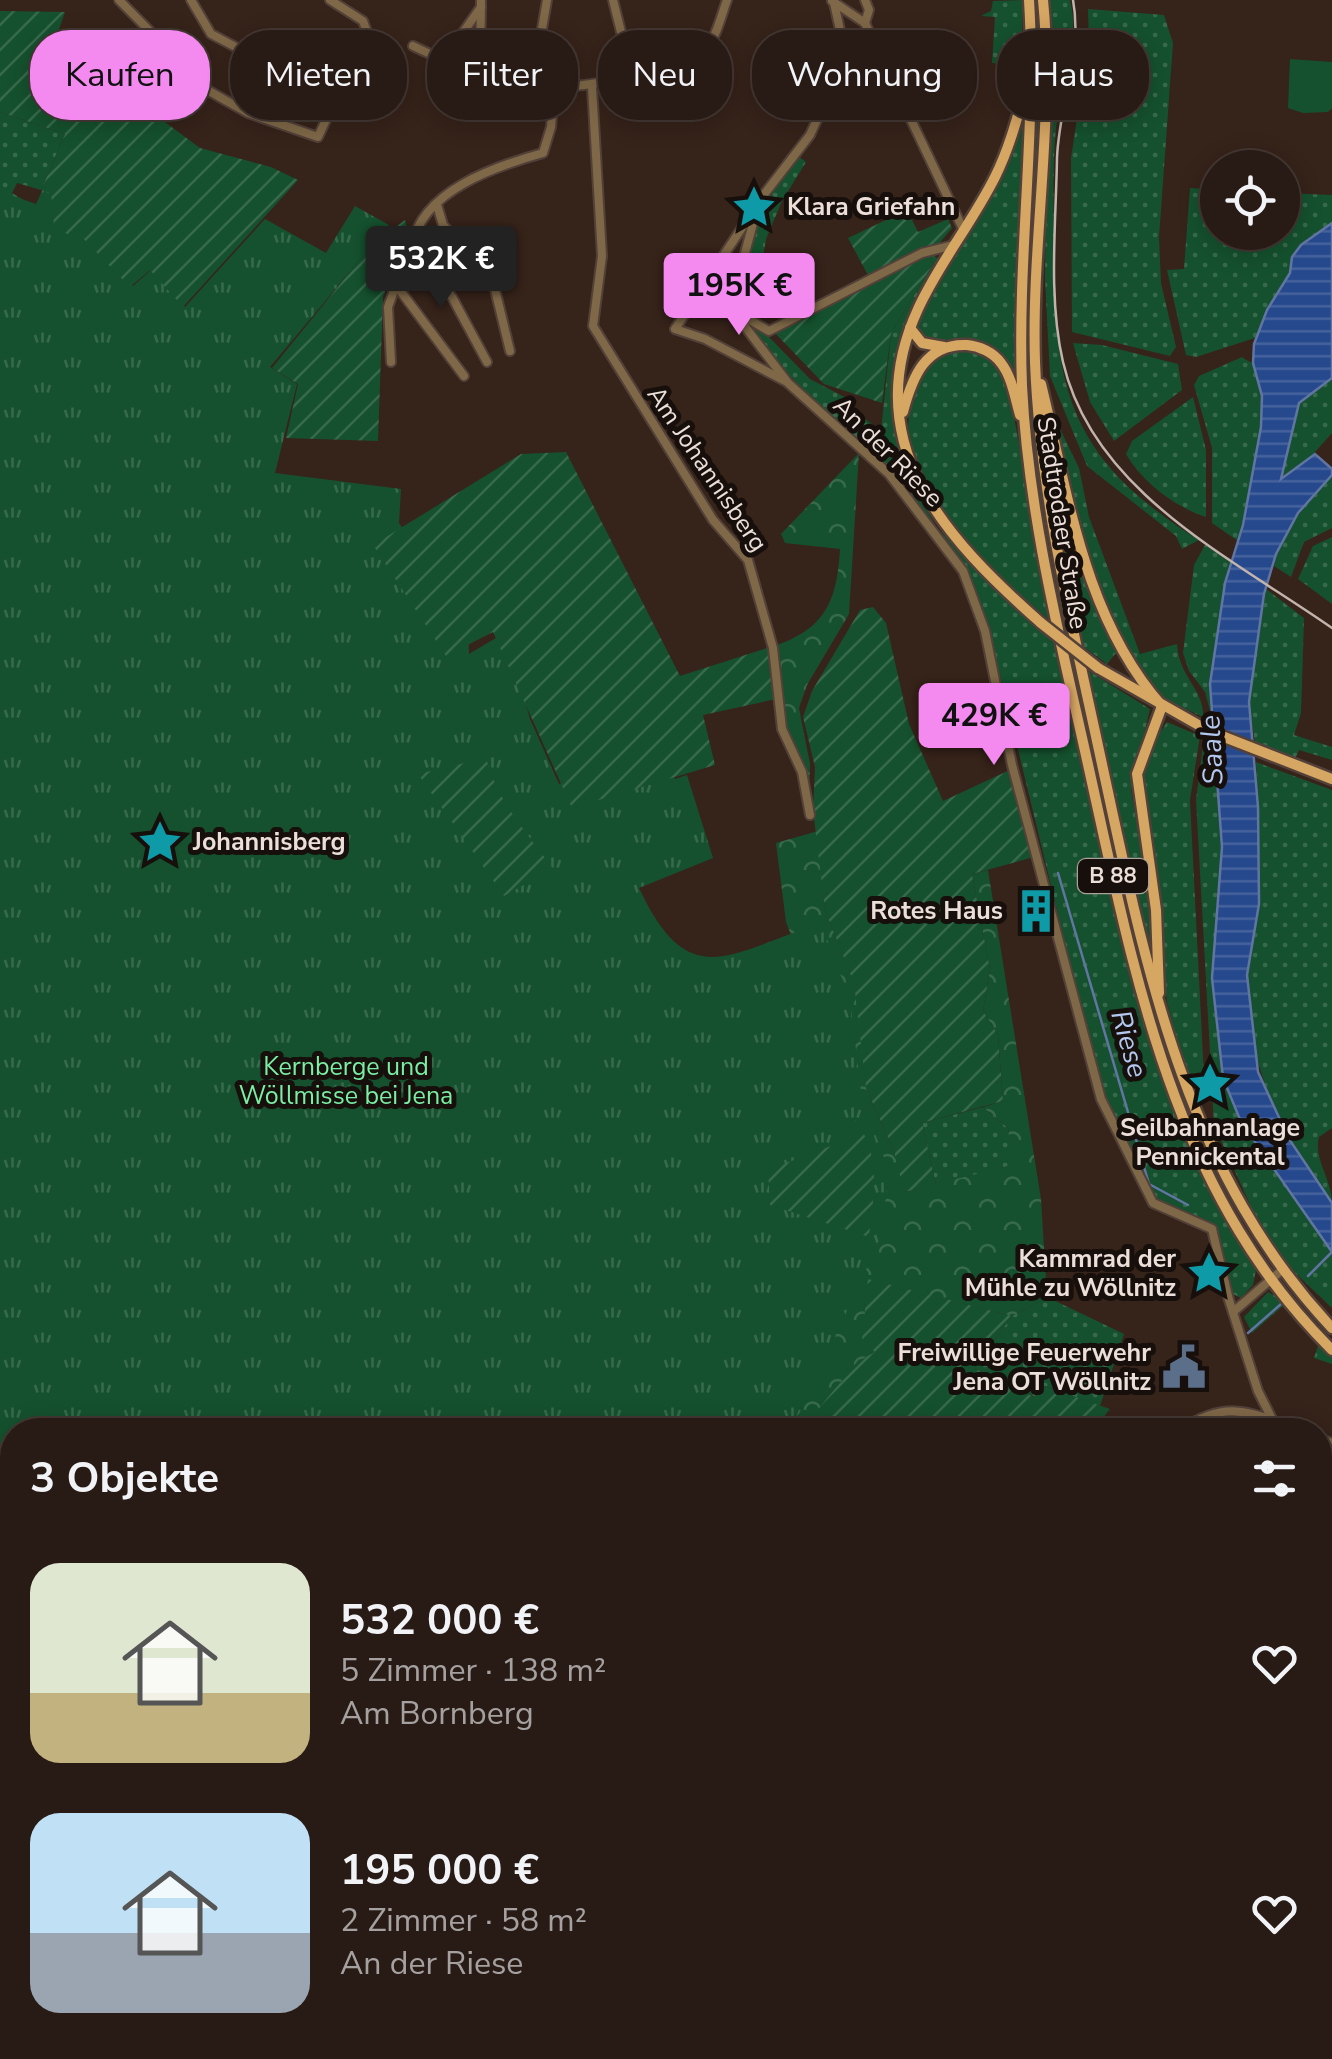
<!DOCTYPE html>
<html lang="de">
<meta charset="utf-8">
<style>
:root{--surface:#281a14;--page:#30231d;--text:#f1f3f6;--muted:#a5a1a0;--line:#443834;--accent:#f489f0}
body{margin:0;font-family:"Nunito Sans",sans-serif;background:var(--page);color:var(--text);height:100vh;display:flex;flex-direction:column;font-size:38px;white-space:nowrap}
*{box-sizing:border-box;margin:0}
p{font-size:32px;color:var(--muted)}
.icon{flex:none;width:55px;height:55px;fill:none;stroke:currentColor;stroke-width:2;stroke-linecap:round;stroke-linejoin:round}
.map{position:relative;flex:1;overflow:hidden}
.sheet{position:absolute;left:0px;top:1418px;width:1332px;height:642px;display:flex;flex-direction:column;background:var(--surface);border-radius:40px 40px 0 0;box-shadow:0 5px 25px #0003,0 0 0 2px var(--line)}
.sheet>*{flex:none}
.top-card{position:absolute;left:30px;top:30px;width:1272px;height:90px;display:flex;gap:20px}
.fabs{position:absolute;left:1200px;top:150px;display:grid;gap:20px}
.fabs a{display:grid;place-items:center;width:100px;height:100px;border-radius:50%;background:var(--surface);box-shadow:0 5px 25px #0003,0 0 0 2px var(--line);font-size:50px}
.price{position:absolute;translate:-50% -85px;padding:0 22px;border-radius:10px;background:var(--accent);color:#111;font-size:32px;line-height:65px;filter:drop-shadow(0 2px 5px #0008)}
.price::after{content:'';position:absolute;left:50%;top:60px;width:30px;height:22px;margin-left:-15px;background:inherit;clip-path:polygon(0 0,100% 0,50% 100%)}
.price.active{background:#222;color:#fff}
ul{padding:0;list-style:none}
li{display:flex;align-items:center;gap:30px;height:250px;padding:0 30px}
li span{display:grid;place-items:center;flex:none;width:280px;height:200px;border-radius:30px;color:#555}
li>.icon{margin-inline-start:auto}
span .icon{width:120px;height:120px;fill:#fffc;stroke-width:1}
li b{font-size:42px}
h2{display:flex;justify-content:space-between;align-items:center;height:120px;padding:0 30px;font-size:42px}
.chip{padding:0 35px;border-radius:40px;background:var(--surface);box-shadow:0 5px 25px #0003,0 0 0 2px var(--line);font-size:35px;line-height:90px}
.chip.active{background:var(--accent);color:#111}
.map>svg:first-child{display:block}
</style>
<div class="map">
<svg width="1332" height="2059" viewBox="0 0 1332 2059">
<defs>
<pattern id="grass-dots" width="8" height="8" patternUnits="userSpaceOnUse" patternTransform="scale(2.5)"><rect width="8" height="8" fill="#15512e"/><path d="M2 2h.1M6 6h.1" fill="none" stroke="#376a4c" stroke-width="1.8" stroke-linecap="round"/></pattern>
<pattern id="forest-crowns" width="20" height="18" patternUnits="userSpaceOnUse" patternTransform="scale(2.5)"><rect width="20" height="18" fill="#15512e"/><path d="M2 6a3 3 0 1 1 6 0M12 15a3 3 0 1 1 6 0" fill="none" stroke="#376a4c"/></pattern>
<pattern id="park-tufts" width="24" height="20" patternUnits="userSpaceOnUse" patternTransform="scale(2.5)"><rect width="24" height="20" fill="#15512e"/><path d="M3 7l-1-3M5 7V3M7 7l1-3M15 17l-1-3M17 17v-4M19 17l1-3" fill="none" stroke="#376a4c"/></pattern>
<pattern id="garden-furrows" width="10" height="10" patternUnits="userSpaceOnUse" patternTransform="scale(2.5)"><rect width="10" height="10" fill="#15512e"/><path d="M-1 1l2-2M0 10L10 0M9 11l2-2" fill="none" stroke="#376a4c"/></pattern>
<pattern id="water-rules" width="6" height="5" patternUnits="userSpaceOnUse" patternTransform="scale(2.5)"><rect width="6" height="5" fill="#26488c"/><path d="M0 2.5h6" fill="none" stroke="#46629c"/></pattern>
</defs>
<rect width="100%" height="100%" fill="#36231a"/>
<!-- grass -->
<g fill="url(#grass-dots)">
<path d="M1023 0 1021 66 992 63 995 17 981 16 991 11 993 1Z"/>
<path d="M1034 0H1039L1041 55 1031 321 1038 453 1063 605 1167 1066 1124 910 1072 673 1033 453 1026 321 1036 70Z"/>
<path d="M1048 0H1070C1081 44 1061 85 1056 128 1052 169 1054 210 1054 251 1053 394 1074 462 1199 540L1182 549 1176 536 1087 466 1050 376 1045 278Z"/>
<path d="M1088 9 1164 15 1173 43 1159 237 1161 283 1176 347 1170 356 1072 332 1071 158 1089 41Z"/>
<path d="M1025 106 1017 283 1018 398 999 356 919 337 916 325 1002 174Z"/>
<path d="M0 112 65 134 41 190 17 183 12 193 40 210 0 270Z"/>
<path d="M798 156 806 162 782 201 766 239 753 316 739 309 736 298 761 208Z"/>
<path d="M1190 188 1217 190 1218 232H1282L1283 193 1332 195V223L1301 245 1293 257 1290 273 1255 338 1196 357 1186 355 1167 270 1184 269Z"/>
<path d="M928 253 939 259 899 340 892 408 906 471 934 523C877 453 800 400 750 325L767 335 810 379 856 403 852 409 881 431 891 333 933 264Z"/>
<path d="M1073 343 1102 345 1178 364 1182 390 1114 441 1090 402Z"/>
<path d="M969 349 995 363 1010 396 1053 623C990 569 876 482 917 385 927 359 943 352 969 349Z"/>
<path d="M1242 357C1245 360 1250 361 1253 364 1276 396 1250 505 1238 541L1212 523V448L1194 385 1199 376Z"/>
<path d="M1332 378V433L1299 470 1281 481 1299 403Z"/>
<path d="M1193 397 1206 450V517C1175 507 1142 482 1126 454L1132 441Z"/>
<path d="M1045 424 1063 506 1116 653 1107 664 1084 647 1058 532Z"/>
<path d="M1060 429 1079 468 1089 517 1140 654 1177 644C1179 678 1205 690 1203 717 1184 708 1165 701 1151 686 1119 652 1052 472 1060 429Z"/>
<path d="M1332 475V528L1304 542 1291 577 1274 566C1281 530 1308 502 1332 475Z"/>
<path d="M939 530 1057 646 1131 975 1155 1062 1195 1163 1256 1270 1253 1285 1241 1298 1229 1292 1222 1263 1224 1253 1219 1251 1214 1228 1156 1202 1102 1096 989 630 970 576Z"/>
<path d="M1332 537V604L1298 579 1313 546Z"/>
<path d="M1205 545 1230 562 1210 684 1213 722 1205 692 1189 671 1183 653 1194 565Z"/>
<path d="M1266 589 1304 618 1301 713 1294 735 1332 747V760L1299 750 1294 761 1255 743 1249 702Z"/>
<path d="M1087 670 1150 709 1131 790 1150 901 1155 977Z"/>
<path d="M1167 722 1200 736 1190 800 1204 1077 1192 1099 1167 1002 1140 780 1148 750Z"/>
<path d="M1204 738 1214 743 1222 847 1212 978 1223 1078 1241 1122 1332 1252V1308L1290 1268 1257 1220 1214 1125 1196 800Z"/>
<path d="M1256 762 1332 790V1128L1319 1137C1313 1158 1332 1180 1332 1203 1279 1137 1247 1062 1247 977 1247 950 1257 926 1258 901 1261 855 1258 807 1256 762Z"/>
<path d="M983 1107 1008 1128 1013 1165 936 1185 922 1123Z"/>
<path d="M1268 1292 1280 1299 1332 1356V1364L1314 1358 1318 1346 1283 1306 1252 1333 1244 1317Z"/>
<path d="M1047 1297 1124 1334 1100 1406 1042 1385 1035 1397 974 1368 1012 1316Z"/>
<path d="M1320 1567 1332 1582V1724L1320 1753Z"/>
</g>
<!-- forest -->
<g fill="url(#forest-crowns)">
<path d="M859 453 849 614 807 685 799 708 810 764 809 798 785 733 774 646C826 629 837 600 840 549L785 543 781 534Z"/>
<path d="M818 831 825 910 854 982 861 1014 866 1088 894 1151 905 1192 1012 1165 1008 1128 983 1107 1003 1101 998 1035 983 1011 990 969 972 874 988 870 1041 1199 1047 1297 1012 1316 869 1280 876 1352 801 1430H758L809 982 786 922 776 843Z"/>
</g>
<!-- park -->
<path fill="url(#park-tufts)" d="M56 160 98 250 133 286 153 268 185 307 265 219 326 253 355 206 389 225 270 367 297 384 275 473 401 489 399 523 468 622 469 654 506 632 530 719 559 784 666 749 675 779 687 775 713 858 639 888C689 995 729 953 821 923L850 1000 862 1100 885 1160 887 1191 878 1244 799 1414 781 1430H12V2048H1320V1887L1332 1891V2059H0V199L2 192 36 204Z"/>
<!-- garden -->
<g fill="url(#garden-furrows)">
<path d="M0 11 65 12 57 35 87 50 100 74 200 148 271 167 298 180 183 307 150 270 130 287 76 231 72 237 54 226 51 193 41 190 65 134 0 112Z"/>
<path d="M907 210 918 232 948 219 952 228 937 246 869 277 848 238Z"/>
<path d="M405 220 409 238 383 297 378 441 286 438 298 384 272 368 371 246Z"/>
<path d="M928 253 933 264 891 333 882 403 824 384 774 332Z"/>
<path d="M566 452 680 676 770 647 776 699 703 715 715 765 572 808 493 632 446 656 373 545 521 454Z"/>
<path d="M873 607 886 623 909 724 943 801 1012 769 1034 857 972 874 990 969 983 1011 998 1035 1003 1101 922 1123 936 1185 904 1192 894 1151 866 1088 854 983 825 910 813 810 815 767 803 717 812 691 860 610Z"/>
<path d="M486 758C498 803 527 832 553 869L504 896 418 774Z"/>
<path d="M856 1120C882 1159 874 1193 869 1237L770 1205 768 1170 849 1139Z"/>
<path d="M868 1279 1012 1316 974 1368 1034 1397 1041 1385 1110 1409 1093 1430H801L857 1362 875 1352 862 1341Z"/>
<path d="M570 2048H681L683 2051 674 2059H568Z"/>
</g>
<!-- pitch -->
<path fill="#15512e" d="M1290 59 1332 62V108L1328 112 1303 113 1288 108Z"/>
<!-- water -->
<path fill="url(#water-rules)" stroke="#6175a3" stroke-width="2.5" d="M1332 223V378L1299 403 1281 479 1315 454 1332 469V475L1298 513 1276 554 1264 594 1249 702 1258 807 1259 904 1247 975 1258 1072 1289 1139 1332 1203V1252L1241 1122 1223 1078 1212 978 1222 847 1210 684 1225 583 1243 525 1261 427 1262 396 1253 363 1254 344 1267 310 1290 273 1292 257 1301 245Z"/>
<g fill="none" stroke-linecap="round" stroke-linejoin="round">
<!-- stream -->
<g stroke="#6175a3" stroke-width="2.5">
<path d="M1058 873 1149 1184 1188 1205"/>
<path d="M1308 1276 1332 1252"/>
<path d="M1248 1333 1281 1304"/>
<path d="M0 1644 12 1645"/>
</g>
<!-- minor casing -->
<g stroke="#534139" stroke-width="12">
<g id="minor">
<path d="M119 0 209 91 248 113 318 137 367 32 363 21 330 0"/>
<path d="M191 0 211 34 336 100"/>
<path d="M613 0 632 76"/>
<path d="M865 0 869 10 865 23"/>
<path d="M832 1 865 23"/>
<path d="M834 3 844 48 840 69 810 135 759 201 733 298 746 328 788 383 889 474 963 571 985 631 1012 765 1101 1099 1153 1203 1212 1229 1229 1300 1258 1391 1273 1421"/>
<path d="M865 23 964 231"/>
<path d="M413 46C501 88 540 97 635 76 659 70 686 65 706 49 716 39 722 13 727 0"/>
<path d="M445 58 481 7"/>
<path d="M541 58 546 89"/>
<path d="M480 73 481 0"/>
<path d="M532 87 547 0"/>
<path d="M592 87 602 256 593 326 713 520 748 560 773 648 782 729 802 772 810 815"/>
<path d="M437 205 443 225 492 277 510 351"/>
<path d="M757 205 675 329 705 339 785 381"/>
<path d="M412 246 396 285 464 376"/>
<path d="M743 316 769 331 922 253 954 245"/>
<path d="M391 362 388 307 396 285"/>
<path d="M487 362 452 297 412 246C421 191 496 166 543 153L551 127 554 90"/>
<path d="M1233 1312 1282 1270"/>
<path d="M1181 1430C1226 1399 1251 1412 1297 1430"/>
<path d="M1320 1439 1332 1443"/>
<path d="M0 1620 12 1623"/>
</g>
</g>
<!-- major casing -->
<g stroke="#534139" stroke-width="15">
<g id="major">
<path d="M1029 0C1037 128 1017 257 1022 386 1028 509 1058 631 1085 751 1133 965 1169 1188 1332 1350"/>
<path d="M1043 0C1055 120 1031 242 1035 362 1040 491 1070 616 1097 741 1143 952 1179 1165 1332 1328"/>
<path d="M1027 83C1018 115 1010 147 995 177 972 223 939 263 918 309 856 444 947 540 1041 623"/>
<path d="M910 328 922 343 944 347"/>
<path d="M1041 384C1068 494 1084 618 1162 706"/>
<path d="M903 412C912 378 925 343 967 345 979 346 993 352 1001 363 1012 377 1015 398 1020 415"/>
<path d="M1098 668 1209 731 1332 779"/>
<path d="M1159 993 1156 910 1137 774 1162 706"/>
</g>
</g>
<!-- minor -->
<use href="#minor" stroke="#7f6848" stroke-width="8"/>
<!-- major -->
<use href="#major" stroke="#d6a663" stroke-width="10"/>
<!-- tram -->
<path stroke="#c2b4ad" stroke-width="2.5" d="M1073 0C1083 53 1059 104 1057 158 1056 223 1048 298 1063 362 1093 492 1232 558 1332 628"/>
<!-- major-bridge casing -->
<g stroke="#534139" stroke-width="15" stroke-linecap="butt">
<path id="major-bridge" d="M1041 623 1098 668"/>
</g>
<!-- major-bridge -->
<use href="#major-bridge" stroke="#d6a663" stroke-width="10"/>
</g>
<!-- icons -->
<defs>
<g id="sight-bare" transform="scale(3.45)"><path d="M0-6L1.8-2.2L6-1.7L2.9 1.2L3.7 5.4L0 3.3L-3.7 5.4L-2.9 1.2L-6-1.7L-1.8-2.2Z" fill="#0f9aa8" stroke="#170f0b" stroke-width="2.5" paint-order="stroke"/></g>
<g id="building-bare" transform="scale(3.45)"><path d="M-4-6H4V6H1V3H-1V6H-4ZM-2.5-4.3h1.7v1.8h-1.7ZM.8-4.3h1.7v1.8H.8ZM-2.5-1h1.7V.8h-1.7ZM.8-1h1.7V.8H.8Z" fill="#0f9aa8" stroke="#170f0b" stroke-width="2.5" paint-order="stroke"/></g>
<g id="civic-bare" transform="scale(3.45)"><path d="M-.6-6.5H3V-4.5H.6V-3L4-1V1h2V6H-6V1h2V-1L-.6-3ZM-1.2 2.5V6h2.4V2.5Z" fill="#5c6f8a" stroke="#170f0b" stroke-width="2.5" paint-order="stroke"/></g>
</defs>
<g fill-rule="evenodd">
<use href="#sight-bare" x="754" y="207"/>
<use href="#sight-bare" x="160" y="842"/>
<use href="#building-bare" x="1036" y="911"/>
<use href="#sight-bare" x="1210" y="1084"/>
<use href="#sight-bare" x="1209" y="1273"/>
<use href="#civic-bare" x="1184" y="1367"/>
</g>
<g text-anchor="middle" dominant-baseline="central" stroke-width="10" stroke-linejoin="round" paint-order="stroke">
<!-- shield labels -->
<rect fill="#170f0b" stroke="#aca19b" stroke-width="2.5" x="1078" y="859" width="70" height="34" rx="8"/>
<g font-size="22" font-weight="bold" fill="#ecdfd9">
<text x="1113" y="876">B 88</text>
</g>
<!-- poi labels -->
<g font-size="25" font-weight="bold" fill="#ecdfd9" stroke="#170f0b" text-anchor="end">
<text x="787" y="207" text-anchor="start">Klara Griefahn</text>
<text x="193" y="842" text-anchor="start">Johannisberg</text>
<text x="1003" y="911">Rotes Haus</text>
<text x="1210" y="1128" text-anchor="middle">Seilbahnanlage<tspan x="1210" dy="29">Pennickental</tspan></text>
<text x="1176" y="1259">Kammrad der<tspan x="1176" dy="29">Mühle zu Wöllnitz</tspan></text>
<text x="1151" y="1353">Freiwillige Feuerwehr<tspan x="1151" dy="29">Jena OT Wöllnitz</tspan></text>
</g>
<!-- street labels -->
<g font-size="25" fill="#ecdfd9" stroke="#170f0b">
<text transform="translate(888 452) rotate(45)">An der Riese</text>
<text transform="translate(707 469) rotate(56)">Am Johannisberg</text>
<text transform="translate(1062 523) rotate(81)">Stadtrodaer Straße</text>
</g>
<!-- park labels -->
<g font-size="25" fill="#7aeea3" stroke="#170f0b">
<text x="346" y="1067">Kernberge und<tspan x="346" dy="29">Wöllmisse bei Jena</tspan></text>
</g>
<!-- water labels -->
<g font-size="28" font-style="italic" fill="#b2c8ef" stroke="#170f0b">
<text transform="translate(1212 750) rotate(-93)">Saale</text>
<text transform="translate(1129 1044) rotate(74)">Riese</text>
</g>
</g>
</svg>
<div class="fabs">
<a><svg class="icon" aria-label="locate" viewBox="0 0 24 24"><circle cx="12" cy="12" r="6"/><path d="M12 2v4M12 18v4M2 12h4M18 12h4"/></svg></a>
</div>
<b class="price active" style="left:441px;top:311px">532K €</b>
<b class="price" style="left:739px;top:338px">195K €</b>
<b class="price" style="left:994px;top:768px">429K €</b>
<div class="top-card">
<a class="chip active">Kaufen</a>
<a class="chip">Mieten</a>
<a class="chip">Filter</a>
<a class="chip">Neu</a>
<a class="chip">Wohnung</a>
<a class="chip">Haus</a>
</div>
<section class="sheet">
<h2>3 Objekte<svg class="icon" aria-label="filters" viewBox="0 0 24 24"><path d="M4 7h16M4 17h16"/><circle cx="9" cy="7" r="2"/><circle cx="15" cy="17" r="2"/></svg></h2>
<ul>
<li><span style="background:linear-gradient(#dfe7d0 65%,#c2b280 0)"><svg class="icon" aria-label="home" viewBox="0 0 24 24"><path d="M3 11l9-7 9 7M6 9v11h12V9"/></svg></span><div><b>532 000 €</b><p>5 Zimmer · 138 m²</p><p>Am Bornberg</p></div><svg class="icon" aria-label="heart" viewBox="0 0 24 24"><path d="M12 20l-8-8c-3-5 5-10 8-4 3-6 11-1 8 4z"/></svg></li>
<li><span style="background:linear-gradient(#bfe0f5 60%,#9aa5b1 0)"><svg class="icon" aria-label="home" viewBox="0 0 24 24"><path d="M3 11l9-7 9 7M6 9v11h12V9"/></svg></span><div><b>195 000 €</b><p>2 Zimmer · 58 m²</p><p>An der Riese</p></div><svg class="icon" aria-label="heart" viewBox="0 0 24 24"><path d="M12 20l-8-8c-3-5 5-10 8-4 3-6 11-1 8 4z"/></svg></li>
</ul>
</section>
</div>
